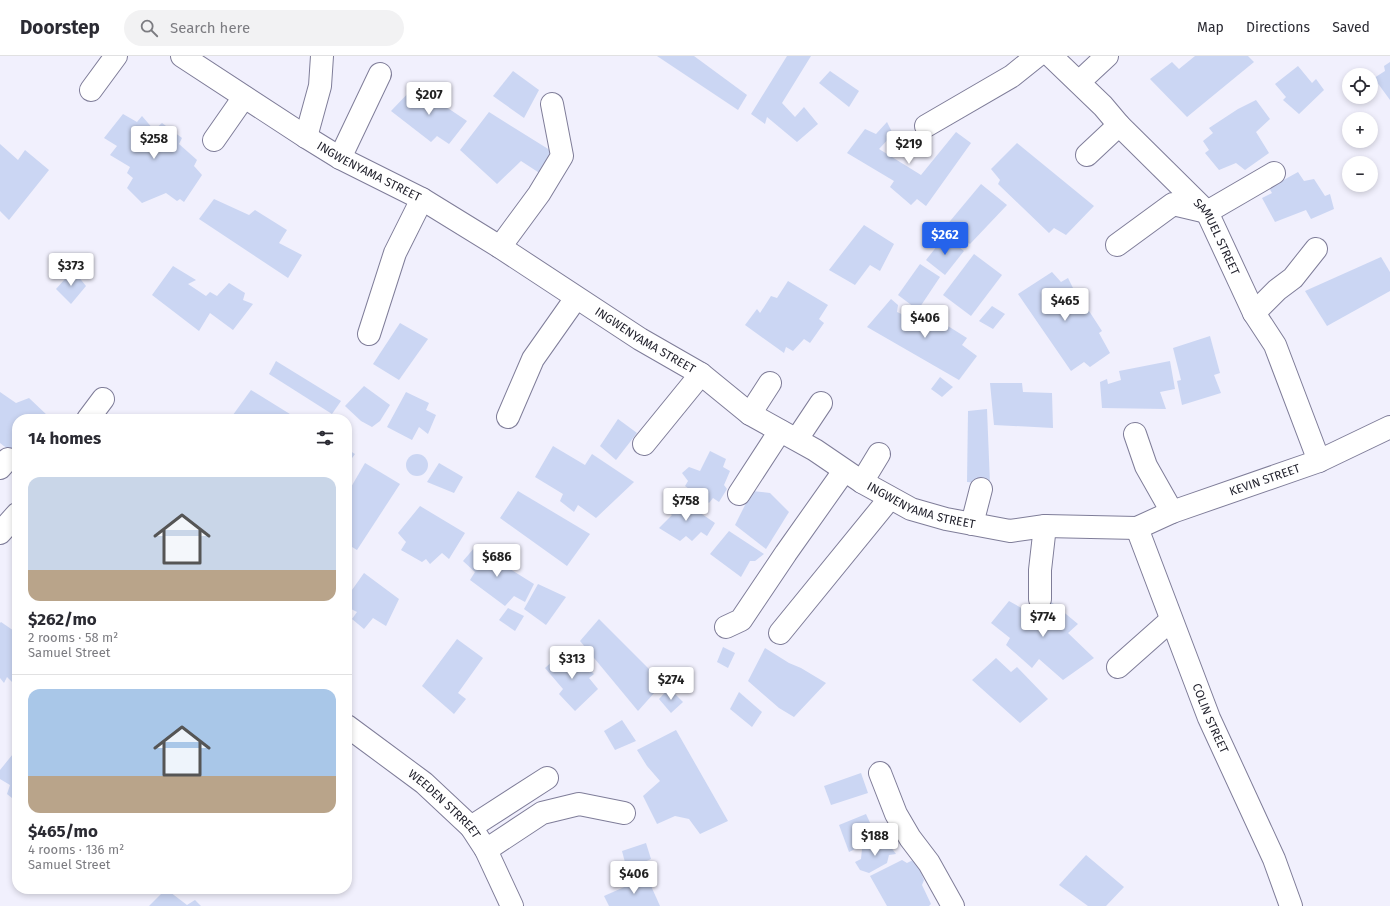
<!DOCTYPE html>
<meta charset="utf-8">
<style>
:root{--surface:#fff;--page:#f2f2f3;--text:#2b2b33;--muted:#7c7c81;--line:#e1e1e2;--accent:#2563eb}
body{margin:0;font-family:"Fira Sans",sans-serif;background:var(--page);color:var(--text);height:100vh;display:flex;flex-direction:column;font-size:15px;white-space:nowrap}
*{box-sizing:border-box;margin:0}
p{font-size:13px;color:var(--muted)}
.icon{flex:none;width:22px;height:22px;fill:none;stroke:currentColor;stroke-width:2;stroke-linecap:round;stroke-linejoin:round}
.map{position:relative;flex:1;overflow:hidden}
.details{position:absolute;left:12px;top:358px;width:340px;height:480px;display:flex;flex-direction:column;background:var(--surface);border-radius:16px;box-shadow:0 2px 6px #0003}
.details>*{flex:none}
.controls{position:absolute;left:1342px;top:12px;display:grid;gap:8px}
.controls a{display:grid;place-items:center;width:36px;height:36px;border-radius:50%;background:var(--surface);box-shadow:0 2px 6px #0003;font-size:20px}
.price{position:absolute;translate:-50% -34px;padding:0 9px;border-radius:4px;background:#fff;color:#222;font-size:13px;line-height:26px;filter:drop-shadow(0 1px 2px #0008)}
.price::after{content:'';position:absolute;left:50%;top:24px;width:12px;height:9px;margin-left:-6px;background:inherit;clip-path:polygon(0 0,100% 0,50% 100%)}
.price.active{background:var(--accent);color:#fff}
ul{padding:0;list-style:none}
li{display:grid;align-content:center;gap:8px;height:212px;padding:0 16px}
li+li{border-top:1px solid var(--line)}
li span{display:grid;place-items:center;height:124px;border-radius:12px;color:#555}
li>.icon{margin-inline-start:auto}
span .icon{width:72px;height:72px;fill:#fffc;stroke-width:1}
li b{font-size:17px}
h2{display:flex;justify-content:space-between;align-items:center;height:48px;padding:0 16px;font-size:17px}
header{display:flex;align-items:center;gap:24px;box-sizing:border-box;height:56px;padding:0 20px;background:var(--surface);border-bottom:1px solid var(--line)}
header strong{font-size:19px}
nav{display:flex;gap:22px;margin-inline-start:auto;font-size:14px}
.search{width:280px;height:36px;background:var(--page);display:flex;align-items:center;gap:10px;box-sizing:border-box;padding:0 14px;border-radius:22px;color:var(--muted);font-size:15px}
.map>svg:first-child{display:block}
</style>
<header>
<strong>Doorstep</strong>
<div class="search"><svg class="icon" aria-label="search" viewBox="0 0 24 24"><circle cx="10" cy="10" r="6"/><path d="M15 15l6 6"/></svg>Search here</div>
<nav><a>Map</a><a>Directions</a><a>Saved</a></nav>
</header>
<div class="map">
<svg width="1390" height="850" viewBox="0 0 1390 850">
<rect width="100%" height="100%" fill="#f1f0fd"/>
<!-- building -->
<g fill="#cbd6f3">
<path d="M657 0H694L747 39 738 54Z"/>
<path d="M787 0H811L782 47 795 61 804 51 818 68 797 86 767 61 765 68 751 58Z"/>
<path d="M1195 0H1248L1254 6 1187 61 1150 23 1172 6 1179 13Z"/>
<path d="M1390 6V44L1374 22 1385 15 1384 10Z"/>
<path d="M1298 10 1312 27 1316 23 1324 34 1299 58 1283 44 1286 41 1275 28Z"/>
<path d="M513 15 539 34 524 62 493 40Z"/>
<path d="M830 15 859 35 849 51 819 27Z"/>
<path d="M415 30 467 65 449 88 437 80 431 86 391 55Z"/>
<path d="M1256 44 1270 63 1256 76 1269 97 1245 114 1236 107 1219 114 1205 97 1209 94 1203 85 1213 77 1209 72 1238 53Z"/>
<path d="M489 56 553 96 541 118 521 105 497 128 460 94Z"/>
<path d="M123 58 137 66 142 60 154 74 162 67 182 82 179 88 197 104 194 110 202 119 184 146 180 143 177 145 166 137 142 147 127 132 133 122 127 117 130 111 110 99 117 90 104 82Z"/>
<path d="M887 66 893 78 879 93 921 119 956 76 971 87 926 150 917 143 911 149 890 131 894 125 847 97 865 73 876 78Z"/>
<path d="M1017 87 1094 150 1066 179 1054 172 1049 177 998 128 1000 124 991 113Z"/>
<path d="M0 88 18 104 25 94 49 114 9 164 0 155Z"/>
<path d="M1298 116 1304 125 1314 123 1325 140 1330 138 1334 153 1311 163 1306 154 1275 166 1262 142 1272 137 1269 132Z"/>
<path d="M981 128 1007 149 970 188 946 170Z"/>
<path d="M214 143 249 159 255 154 287 174 279 187 302 199 288 222 199 163Z"/>
<path d="M864 169 894 188 880 215 870 209 855 229 829 214Z"/>
<path d="M945 180 964 195 945 219 926 204Z"/>
<path d="M974 198 1002 219 971 260 943 239Z"/>
<path d="M1381 201 1390 216V235L1327 270 1305 235Z"/>
<path d="M920 208 940 221 918 254 898 239Z"/>
<path d="M173 210 196 224 188 228 206 240 210 236 217 240 229 227 245 237 243 244 253 248 233 274 210 257 199 275 152 239Z"/>
<path d="M73 214 86 230 71 248 56 233Z"/>
<path d="M1052 216 1061 226 1068 222 1076 238 1073 240 1084 257 1089 255 1102 275 1099 277 1110 297 1090 311 1084 306 1071 315 1018 238Z"/>
<path d="M788 225 828 249 819 263 824 267 810 287 804 283 793 295 786 291 784 297 745 269 757 253 760 257 771 240 777 242Z"/>
<path d="M891 243 898 249 897 256 906 260 909 258 917 261 924 255 967 282 962 289 977 300 959 324 867 271Z"/>
<path d="M992 250 1005 258 993 273 979 265Z"/>
<path d="M400 267 428 283 399 324 373 308Z"/>
<path d="M1210 280 1220 317 1214 319 1221 337 1182 349 1177 325 1181 324 1173 292Z"/>
<path d="M276 305 341 345 332 358 269 318Z"/>
<path d="M1170 305 1175 333 1160 336 1166 353 1102 352 1100 326 1107 323 1108 328 1121 324 1119 315Z"/>
<path d="M940 321 953 331 942 341 931 333Z"/>
<path d="M990 327H1022L1023 336 1052 337 1053 372 994 369Z"/>
<path d="M364 330 390 349 380 365 372 371 361 365 345 350Z"/>
<path d="M251 334 298 363H230Z"/>
<path d="M0 336 16 347 29 342 48 360 46 363H17V400L0 387Z"/>
<path d="M406 336 429 347 426 354 436 359 428 378 419 371 412 384 387 371Z"/>
<path d="M987 353 990 428 967 426 968 355Z"/>
<path d="M618 363 637 377 616 404 600 390Z"/>
<path d="M553 390 585 409 592 398 634 426 596 462 578 449 574 456 560 445 563 438 535 421Z"/>
<path d="M347 393 355 398 347 409Z"/>
<path d="M710 395 726 403 723 411 730 415 724 429 727 433 719 446 713 442 709 447 685 430 688 425 682 417 689 411 700 415Z"/>
<circle cx="417" cy="409" r="11"/>
<path d="M365 407 400 428 357 494 347 488V438Z"/>
<path d="M439 407 463 421 454 437 427 426Z"/>
<path d="M518 435 590 478 567 510 500 462Z"/>
<path d="M752 435 770 437 789 456 766 493 735 469Z"/>
<path d="M677 441 715 467 707 480 701 476 692 485 686 480 680 485 659 472 672 459 666 454Z"/>
<path d="M420 450 465 477 449 503 442 497 430 508 426 503 422 506 401 494 406 486 398 477Z"/>
<path d="M729 475 764 498 755 505H750L741 521 710 498Z"/>
<path d="M475 491 534 528 525 546 514 540 505 550 470 524 475 516 463 505Z"/>
<path d="M364 517 399 543 386 570 373 562 364 573 352 563 357 556 347 551V541Z"/>
<path d="M538 528 566 541 546 569 524 553Z"/>
<path d="M1049 544 1078 568 1068 577 1094 602 1063 624 1039 603 1032 612 1006 589 1010 582 991 567 1009 545 1032 558Z"/>
<path d="M508 552 524 560 515 575 499 564Z"/>
<path d="M599 563 663 627 638 655 580 585Z"/>
<path d="M1 566 17 577V592L14 596 17 598V627L15 629 7 621 4 627 0 622V567Z"/>
<path d="M457 583 483 602 458 637 466 643 454 658 422 630Z"/>
<path d="M723 591 735 597 728 612 717 606Z"/>
<path d="M765 592 789 607 801 612 826 627 794 661 779 652 748 625Z"/>
<path d="M564 595 576 609 581 605 594 618 589 622 598 633 575 655 559 638 563 633 545 612Z"/>
<path d="M996 602 1011 616 1017 611 1048 643 1020 667 972 624Z"/>
<path d="M669 632 683 646 671 657 659 643Z"/>
<path d="M739 636 762 656 752 671 730 653Z"/>
<path d="M622 664 636 685 615 694 604 675Z"/>
<path d="M676 674 728 765 700 778 689 763 675 760 657 768 643 740 660 725 647 710 637 694Z"/>
<path d="M17 693V746L7 738 10 729 0 723V714Z"/>
<path d="M861 717 868 737 831 749 824 730Z"/>
<path d="M866 758 877 782 849 796 839 769Z"/>
<path d="M887 786 896 798 889 799 887 807 869 817 860 814 855 806 861 803 862 793 871 788Z"/>
<path d="M646 787 651 803 627 814 622 795Z"/>
<path d="M1086 799 1124 831 1106 850H1088L1059 829Z"/>
<path d="M915 803 924 824 922 829 931 848 929 850H887L870 820 902 804 907 807Z"/>
<path d="M647 821 660 850H609L604 840Z"/>
<path d="M166 833 187 849 195 844 201 850H149Z"/>
</g>
<g fill="none" stroke-linecap="round" stroke-linejoin="round">
<!-- minor casing -->
<g stroke="#7f7d99" stroke-width="24">
<g id="minor">
<path id="s1" d="M182 0 306 81 340 102 422 143 500 191 640 283 701 318 750 358 815 394 862 426 911 453 946 463 1010 475 1045 470 1137 472 1172 456 1319 405 1390 371"/>
<path id="s2" d="M1051 0 1103 50 1119 69 1207 156 1254 257 1275 289 1319 405"/>
<path d="M1079 26 1107 0"/>
<path d="M91 34 116 0"/>
<path d="M926 70 1012 20 1037 0"/>
<path d="M306 81 320 30 322 0"/>
<path d="M214 84 244 41"/>
<path d="M1087 99 1119 69"/>
<path d="M340 102 380 18"/>
<path d="M1117 189 1173 148 1207 156 1274 117"/>
<path d="M500 191 539 138 562 100 552 48"/>
<path d="M1254 257 1277 234 1293 222 1316 193"/>
<path d="M369 278 395 197 422 143"/>
<path d="M750 358 770 327"/>
<path d="M508 361 533 303 576 242"/>
<path d="M88 363 103 343"/>
<path d="M1135 378 1146 410 1172 456"/>
<path d="M797 383 821 347"/>
<path d="M644 388 701 318"/>
<path d="M0 412 8 403"/>
<path d="M862 426 879 398"/>
<path d="M739 438 780 375"/>
<path d="M972 468 981 433"/>
<path id="s3" d="M1137 472 1209 662 1274 803 1291 850"/>
<path d="M0 477 17 458"/>
<path d="M1040 543V514L1045 470"/>
<path d="M726 571 741 564 786 497 844 415"/>
<path d="M780 577 890 442"/>
<path d="M1118 611 1171 564"/>
<path id="s4" d="M347 670 424 727 471 771 486 794 512 850"/>
<path d="M880 717 896 758 910 782 929 807 953 850"/>
<path d="M471 771 547 722"/>
<path d="M486 794 542 757 579 748 624 757"/>
</g>
</g>
<!-- minor -->
<use href="#minor" stroke="#fff" stroke-width="22"/>
</g>
<g text-anchor="middle" dominant-baseline="central" stroke-width="3" stroke-linejoin="round" paint-order="stroke">
<!-- street labels -->
<g font-size="12" fill="#24242f" stroke="#fff">
<text stroke="none"><textPath href="#s1" startOffset="220">INGWENYAMA STREET</textPath></text>
<text stroke="none"><textPath href="#s2" startOffset="247">SAMUEL STREET</textPath></text>
<text stroke="none"><textPath href="#s1" startOffset="544">INGWENYAMA STREET</textPath></text>
<text stroke="none"><textPath href="#s1" startOffset="1225">KEVIN STREET</textPath></text>
<text stroke="none"><textPath href="#s1" startOffset="868">INGWENYAMA STREET</textPath></text>
<text stroke="none"><textPath href="#s3" startOffset="204">COLIN STREET</textPath></text>
<text stroke="none"><textPath href="#s4" startOffset="125">WEEDEN STRREET</textPath></text>
</g>
</g>
</svg>
<div class="controls">
<a><svg class="icon" aria-label="locate" viewBox="0 0 24 24"><circle cx="12" cy="12" r="6"/><path d="M12 2v4M12 18v4M2 12h4M18 12h4"/></svg></a>
<a>+</a>
<a>−</a>
</div>
<b class="price" style="left:429px;top:60px">$207</b>
<b class="price" style="left:154px;top:104px">$258</b>
<b class="price" style="left:909px;top:109px">$219</b>
<b class="price active" style="left:945px;top:200px">$262</b>
<b class="price" style="left:71px;top:231px">$373</b>
<b class="price" style="left:1065px;top:266px">$465</b>
<b class="price" style="left:925px;top:283px">$406</b>
<b class="price" style="left:686px;top:466px">$758</b>
<b class="price" style="left:497px;top:522px">$686</b>
<b class="price" style="left:1043px;top:582px">$774</b>
<b class="price" style="left:572px;top:624px">$313</b>
<b class="price" style="left:671px;top:645px">$274</b>
<b class="price" style="left:875px;top:801px">$188</b>
<b class="price" style="left:634px;top:839px">$406</b>
<section class="details">
<h2>14 homes<svg class="icon" aria-label="filters" viewBox="0 0 24 24"><path d="M4 7h16M4 17h16"/><circle cx="9" cy="7" r="2"/><circle cx="15" cy="17" r="2"/></svg></h2>
<ul>
<li><span style="background:linear-gradient(#c9d6e8 75%,#b9a48a 0)"><svg class="icon" aria-label="home" viewBox="0 0 24 24"><path d="M3 11l9-7 9 7M6 9v11h12V9"/></svg></span><div><b>$262/mo</b><p>2 rooms · 58 m²</p><p>Samuel Street</p></div></li>
<li><span style="background:linear-gradient(#a9c7e8 70%,#b9a48a 0)"><svg class="icon" aria-label="home" viewBox="0 0 24 24"><path d="M3 11l9-7 9 7M6 9v11h12V9"/></svg></span><div><b>$465/mo</b><p>4 rooms · 136 m²</p><p>Samuel Street</p></div></li>
</ul>
</section>
</div>
